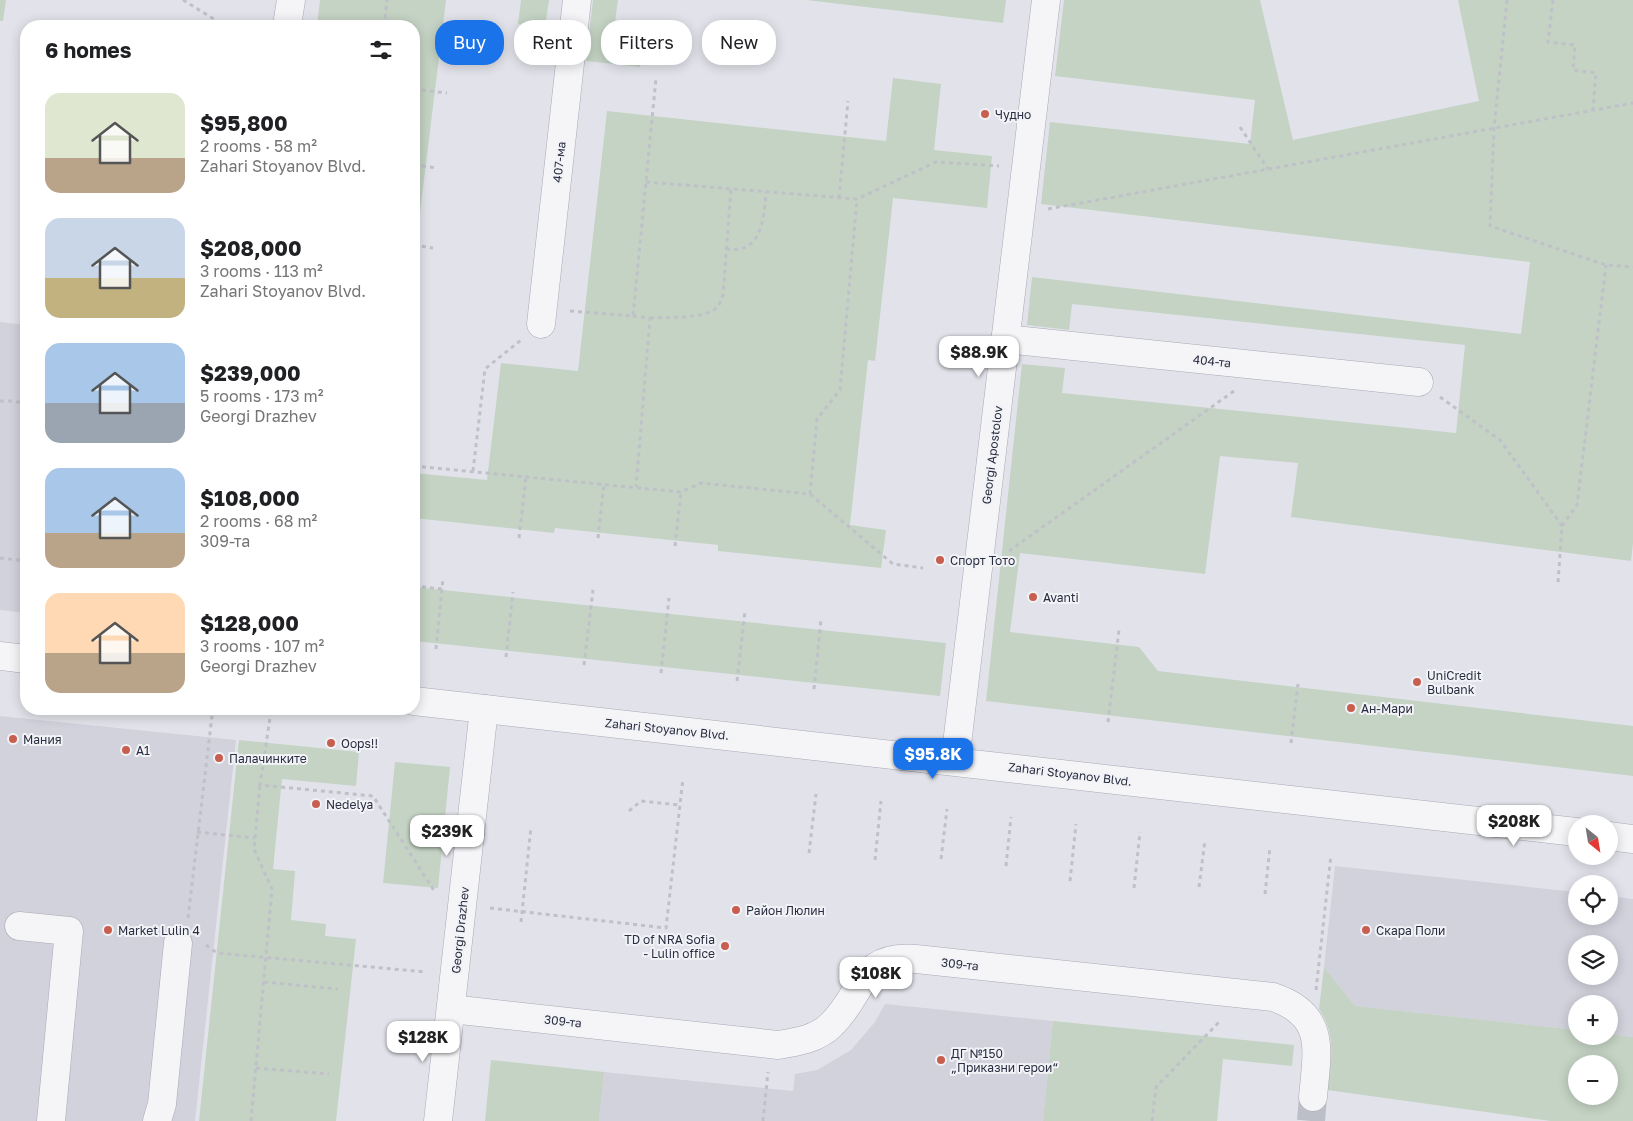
<!DOCTYPE html>
<meta charset="utf-8">
<style>
:root{--surface:#fff;--page:#f2f2f2;--text:#202124;--muted:#757577;--accent:#1a73e8}
body{margin:0;font-family:"Golos Text",sans-serif;background:var(--page);color:var(--text);height:100vh;display:flex;flex-direction:column;font-size:19px;white-space:nowrap}
*{box-sizing:border-box;margin:0}
p{font-size:16px;color:var(--muted)}
.icon{flex:none;width:28px;height:28px;fill:none;stroke:currentColor;stroke-width:2;stroke-linecap:round;stroke-linejoin:round}
.map{position:relative;flex:1;overflow:hidden}
.details{position:absolute;left:20px;top:20px;width:400px;height:695px;display:flex;flex-direction:column;background:var(--surface);border-radius:20px;box-shadow:0 2px 12px #0003}
.details>*{flex:none}
.top-card{position:absolute;left:435px;top:20px;width:475px;height:45px;display:flex;gap:10px}
.needle{width:32px;rotate:150deg}
.controls{position:absolute;left:1568px;top:815px;display:grid;gap:10px}
.controls a{display:grid;place-items:center;width:50px;height:50px;border-radius:50%;background:var(--surface);box-shadow:0 2px 12px #0003;font-size:25px}
.price{position:absolute;translate:-50% -42px;padding:0 11px;border-radius:10px;background:#fff;color:#222;font-size:16px;line-height:32px;filter:drop-shadow(0 1px 2px #0008)}
.price::after{content:'';position:absolute;left:50%;top:30px;width:15px;height:11px;margin-left:-8px;background:inherit;clip-path:polygon(0 0,100% 0,50% 100%)}
.price.current{background:var(--accent);color:#fff}
ul{padding:0;list-style:none}
li{display:flex;align-items:center;gap:15px;height:125px;padding:0 25px}
li span{display:grid;place-items:center;flex:none;width:140px;height:100px;border-radius:15px;color:#555}
li>.icon{margin-inline-start:auto}
span .icon{width:60px;height:60px;fill:#fffc;stroke-width:1}
li b{font-size:21px}
h2{display:flex;justify-content:space-between;align-items:center;height:60px;padding:0 25px;font-size:21px}
.pill{padding:0 18px;border-radius:20px;background:var(--surface);box-shadow:0 2px 12px #0003;font-size:18px;line-height:45px}
.pill.current{background:var(--accent);color:#fff}
.map>svg:first-child{display:block}
</style>
<div class="map">
<svg width="1633" height="1121" viewBox="0 0 1633 1121">
<rect width="100%" height="100%" fill="#e2e3ea"/>
<!-- built -->
<g fill="#d1d2dc" fill-rule="evenodd">
<path d="M0 322 26 325V613L0 610Z"/>
<path d="M0 716 236 740 195 1121H0Z"/>
<path d="M1335 866 1576 892V916H1609V896L1633 899V1037L1609 1034V1004H1576V1030L1355 1006 1324 967ZM1576 944H1609V976H1576Z"/>
<path d="M885 1004 1053 1021 1043 1121H599L604 1072 793 1091 795 1074 817 1070 851 1050 875 1022Z"/>
</g>
<!-- green -->
<g fill="#c4d3c4" fill-rule="evenodd">
<path d="M0 0H6L3 21H0Z"/>
<path d="M320 0H446L414 262V26H317Z"/>
<path d="M521 0H549L545 27 518 24Z"/>
<path d="M593 0H618L613 37 643 40 640 67 586 61Z"/>
<path d="M806 0H1006L1003 23Z"/>
<path d="M1064 0H1260L1293 140 1479 101 1458 0H1633V543L1631 561 1291 517 1298 463 1220 456 1205 574 1020 553 1010 632 1139 647 1158 671 1633 726V776L986 701 1022 364 1065 368 1062 393 1456 433 1465 345 1072 304 1069 330 1027 325 1032 277 1521 334 1530 262 1041 204 1050 122 1250 144 1255 100 1055 76Z"/>
<path d="M893 78 941 84 934 150 992 156 987 208 893 198 875 361 868 360 850 525 886 530 881 568 718 551V545L555 528 554 533 414 518V473L487 480 501 363 578 371 607 111 886 141Z"/>
<path d="M414 587 946 643 940 696 414 641Z"/>
<path d="M239 740 359 752 356 786 282 779 273 869 295 871 291 920 326 924 325 936 356 939 336 1121H199Z"/>
<path d="M395 762 450 767 438 888 383 883Z"/>
<path d="M1324 967 1355 1006 1576 1030V1036H1609V1034L1633 1037V1121H1551L1327 1090C1331 1061 1337 1035 1319 1009ZM1576 1064H1609V1096H1576Z"/>
<path d="M1053 1021 1294 1045 1292 1066 1223 1059 1217 1121H1043Z"/>
<path d="M491 1060 604 1072 599 1121H485Z"/>
</g>
<g fill="none" stroke-linecap="round" stroke-linejoin="round">
<!-- minor-tunnel -->
<path stroke="#bdbfc8" stroke-width="28" stroke-dasharray="28 14" stroke-linecap="butt" d="M1311 1121 1313 1097"/>
<!-- minor casing -->
<g stroke="#a7a9b4" stroke-width="29">
<g id="minor">
<path d="M287 26 291 0"/>
<path d="M541 324 577 0"/>
<path d="M1005 339 1419 382"/>
<path d="M0 656 26 659"/>
<path d="M414 701 1576 832"/>
<path d="M955 761 1046 0"/>
<path d="M1609 836 1633 839"/>
<path d="M19 926 69 931 51 1121"/>
<path d="M451 1009 778 1045C797 1042 817 1039 831 1025 864 994 858 954 916 959L1273 997C1327 1015 1317 1051 1313 1097"/>
<path d="M157 1121 162 1104 178 943"/>
<path d="M438 1121 484 709"/>
</g>
</g>
<!-- path -->
<g stroke="#c0c1c8" stroke-width="3" stroke-dasharray="4 4" stroke-linecap="butt">
<path d="M183 0 222 24"/>
<path d="M1507 0 1494 128 1490 226 1606 265 1633 267"/>
<path d="M1553 0 1548 42 1575 45 1573 70 1596 73 1593 110"/>
<path d="M384 26 387 0"/>
<path d="M414 89 447 93"/>
<path d="M1240 127 1268 169"/>
<path d="M414 165 437 168"/>
<path d="M646 182 857 199 936 162 999 166"/>
<path d="M839 198 848 101"/>
<path d="M1048 209 1633 103"/>
<path d="M414 245 433 248"/>
<path d="M726 249C762 255 764 218 766 192"/>
<path d="M570 311 633 316 656 78"/>
<path d="M633 316 650 318 636 487"/>
<path d="M650 318C667 317 702 319 715 309 719 306 721 301 723 295L731 189"/>
<path d="M414 323 420 324"/>
<path d="M1440 397 1500 440 1562 526 1558 583"/>
<path d="M0 401H11L26 403"/>
<path d="M414 466 681 492 701 483 810 494 893 564 923 568"/>
<path d="M473 471 485 369 521 340"/>
<path d="M810 494 817 419 840 390 857 199"/>
<path d="M1562 526 1577 505 1606 265"/>
<path d="M519 538 526 476"/>
<path d="M598 538 604 484"/>
<path d="M675 546 681 492"/>
<path d="M1009 551 1234 391"/>
<path d="M0 558 26 561"/>
<path d="M414 586 442 589"/>
<path d="M436 649 443 578"/>
<path d="M506 657 513 592"/>
<path d="M584 665 593 590"/>
<path d="M661 673 669 598"/>
<path d="M737 681 745 611"/>
<path d="M814 689 821 619"/>
<path d="M271 711 260 785 373 796 435 892"/>
<path d="M1108 722 1119 630"/>
<path d="M1291 743 1298 684"/>
<path d="M629 811 641 801 679 805"/>
<path d="M197 832 255 838"/>
<path d="M809 853 816 794"/>
<path d="M941 859 947 809"/>
<path d="M875 860 881 801"/>
<path d="M1006 866 1011 817"/>
<path d="M1070 881 1076 824"/>
<path d="M1199 887 1205 840"/>
<path d="M1134 888 1140 832"/>
<path d="M1265 894 1270 847"/>
<path d="M490 908 666 928 683 778"/>
<path d="M188 918 212 716"/>
<path d="M521 922 531 827"/>
<path d="M206 945 217 953 426 972"/>
<path d="M264 982 338 989"/>
<path d="M1316 990 1331 855"/>
<path d="M256 1068 329 1074"/>
<path d="M251 1121 272 889 254 849 260 785"/>
<path d="M763 1121 768 1072"/>
<path d="M1152 1121 1156 1087 1221 1020"/>
</g>
<!-- minor -->
<use href="#minor" stroke="#f5f5f8" stroke-width="28"/>
</g>
<!-- markers -->
<g fill="#c75e4f" stroke="#f2f3f7" stroke-width="2">
<circle cx="985" cy="114" r="5"/>
<circle cx="940" cy="560" r="5"/>
<circle cx="1033" cy="597" r="5"/>
<circle cx="1417" cy="682" r="5"/>
<circle cx="1351" cy="708" r="5"/>
<circle cx="13" cy="739" r="5"/>
<circle cx="331" cy="743" r="5"/>
<circle cx="126" cy="750" r="5"/>
<circle cx="219" cy="758" r="5"/>
<circle cx="316" cy="804" r="5"/>
<circle cx="736" cy="910" r="5"/>
<circle cx="108" cy="930" r="5"/>
<circle cx="1366" cy="930" r="5"/>
<circle cx="725" cy="946" r="5"/>
<circle cx="941" cy="1060" r="5"/>
</g>
<g text-anchor="middle" dominant-baseline="central" stroke-width="4" stroke-linejoin="round" paint-order="stroke">
<!-- poi labels -->
<g font-size="12" fill="#2b2d41" stroke="#f2f3f7" text-anchor="start">
<text x="995" y="114">Чудно</text>
<text x="950" y="560">Спорт Тото</text>
<text x="1043" y="597">Avanti</text>
<text x="1427" y="675">UniCredit<tspan x="1427" dy="14">Bulbank</tspan></text>
<text x="1361" y="708">Ан-Мари</text>
<text x="23" y="739">Мания</text>
<text x="341" y="743">Oops!!</text>
<text x="136" y="750">A1</text>
<text x="229" y="758">Палачинките</text>
<text x="326" y="804">Nedelya</text>
<text x="746" y="910">Район Люлин</text>
<text x="118" y="930">Market Lulin 4</text>
<text x="1376" y="930">Скара Поли</text>
<text x="715" y="939" text-anchor="end">TD of NRA Sofia<tspan x="715" dy="14">- Lulin office</tspan></text>
<text x="951" y="1053">ДГ №150<tspan x="951" dy="14">„Приказни герои“</tspan></text>
</g>
<!-- street labels -->
<g font-size="12" fill="#2b2d41" stroke="#f2f3f7">
<text transform="translate(559 162) rotate(-84)">407-ма</text>
<text transform="translate(1212 361) rotate(6)">404-та</text>
<text transform="translate(992 455) rotate(-83)">Georgi Apostolov</text>
<text transform="translate(667 729) rotate(6)">Zahari Stoyanov Blvd.</text>
<text transform="translate(1070 774) rotate(7)">Zahari Stoyanov Blvd.</text>
<text transform="translate(460 930) rotate(-84)">Georgi Drazhev</text>
<text transform="translate(960 964) rotate(6)">309-та</text>
<text transform="translate(563 1021) rotate(6)">309-та</text>
</g>
</g>
</svg>
<div class="controls">
<a><svg class="needle" viewBox="-14 -14 28 28"><path d="M0-13l5 13h-10z" fill="#e53935"/><path d="M0 13l5-13h-10z" fill="#757577"/></svg></a>
<a><svg class="icon" aria-label="locate" viewBox="0 0 24 24"><circle cx="12" cy="12" r="6"/><path d="M12 2v4M12 18v4M2 12h4M18 12h4"/></svg></a>
<a><svg class="icon" aria-label="layers" viewBox="0 0 24 24"><path d="M12 4l9 5-9 5-9-5zM3 14l9 5 9-5"/></svg></a>
<a>+</a>
<a>−</a>
</div>
<b class="price" style="left:979px;top:378px">$88.9K</b>
<b class="price current" style="left:933px;top:780px">$95.8K</b>
<b class="price" style="left:1514px;top:847px">$208K</b>
<b class="price" style="left:447px;top:857px">$239K</b>
<b class="price" style="left:876px;top:999px">$108K</b>
<b class="price" style="left:423px;top:1063px">$128K</b>
<div class="top-card">
<a class="pill current">Buy</a>
<a class="pill">Rent</a>
<a class="pill">Filters</a>
<a class="pill">New</a>
</div>
<section class="details">
<h2>6 homes<svg class="icon" aria-label="filters" viewBox="0 0 24 24"><path d="M4 7h16M4 17h16"/><circle cx="9" cy="7" r="2"/><circle cx="15" cy="17" r="2"/></svg></h2>
<ul>
<li><span style="background:linear-gradient(#dfe7d0 65%,#b9a48a 0)"><svg class="icon" aria-label="home" viewBox="0 0 24 24"><path d="M3 11l9-7 9 7M6 9v11h12V9"/></svg></span><div><b>$95,800</b><p>2 rooms · 58 m²</p><p>Zahari Stoyanov Blvd.</p></div></li>
<li><span style="background:linear-gradient(#c9d6e8 60%,#c2b280 0)"><svg class="icon" aria-label="home" viewBox="0 0 24 24"><path d="M3 11l9-7 9 7M6 9v11h12V9"/></svg></span><div><b>$208,000</b><p>3 rooms · 113 m²</p><p>Zahari Stoyanov Blvd.</p></div></li>
<li><span style="background:linear-gradient(#a9c7e8 60%,#9aa5b1 0)"><svg class="icon" aria-label="home" viewBox="0 0 24 24"><path d="M3 11l9-7 9 7M6 9v11h12V9"/></svg></span><div><b>$239,000</b><p>5 rooms · 173 m²</p><p>Georgi Drazhev</p></div></li>
<li><span style="background:linear-gradient(#a9c7e8 65%,#b9a48a 0)"><svg class="icon" aria-label="home" viewBox="0 0 24 24"><path d="M3 11l9-7 9 7M6 9v11h12V9"/></svg></span><div><b>$108,000</b><p>2 rooms · 68 m²</p><p>309-та</p></div></li>
<li><span style="background:linear-gradient(#ffd9b3 60%,#b9a48a 0)"><svg class="icon" aria-label="home" viewBox="0 0 24 24"><path d="M3 11l9-7 9 7M6 9v11h12V9"/></svg></span><div><b>$128,000</b><p>3 rooms · 107 m²</p><p>Georgi Drazhev</p></div></li>
</ul>
</section>
</div>
